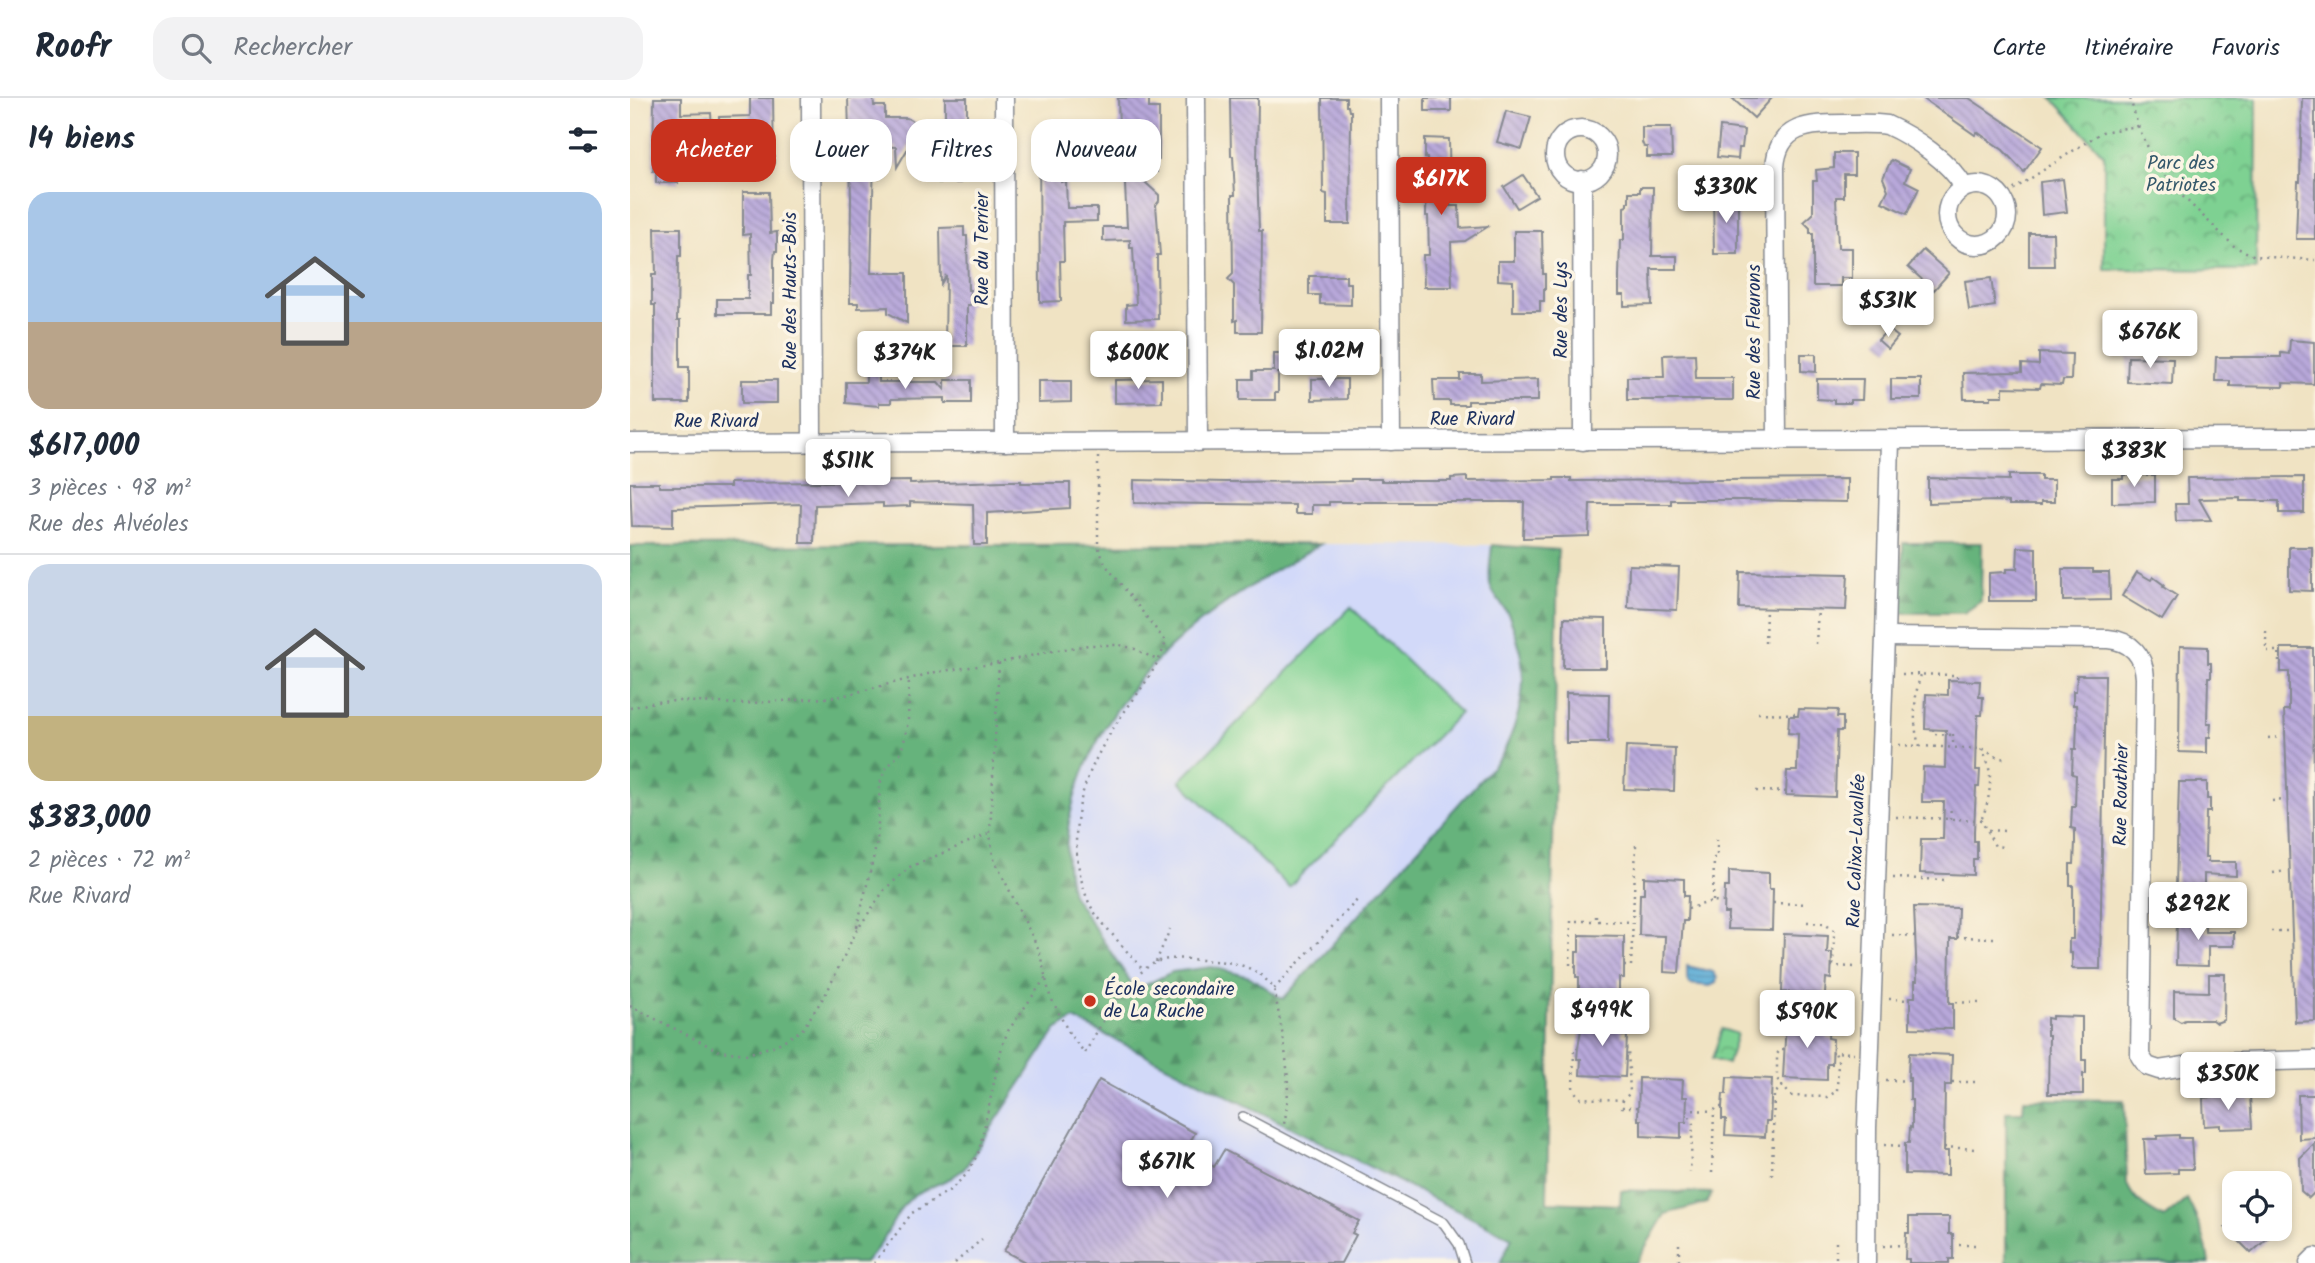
<!DOCTYPE html>
<html lang="fr">
<meta charset="utf-8">
<style>
:root{--surface:#fff;--page:#f2f2f3;--text:#1f2937;--muted:#747a83;--line:#e0e1e3;--accent:#c8321e}
body{margin:0;font-family:Kalam,sans-serif;background:var(--page);color:var(--text);height:100vh;display:flex;flex-direction:column;font-size:26px;white-space:nowrap}
*{box-sizing:border-box;margin:0}
p{font-size:23px;color:var(--muted)}
.icon{flex:none;width:38px;height:38px;fill:none;stroke:currentColor;stroke-width:2;stroke-linecap:round;stroke-linejoin:round}
.map{position:relative;flex:1;overflow:hidden}
.panel{display:flex;flex-direction:column;background:var(--surface);width:630px}
.panel>*{flex:none}
.guide{position:absolute;left:21px;top:21px;width:665px;height:63px;display:flex;gap:14px}
.fabs{position:absolute;left:1592px;top:1073px;display:grid;gap:14px}
.fabs a{display:grid;place-items:center;width:70px;height:70px;border-radius:14px;background:var(--surface);box-shadow:0 4px 10px #0003;font-size:35px}
.price{position:absolute;translate:-50% -60px;padding:0 16px;border-radius:7px;background:#fff;color:#222;font-size:23px;line-height:46px;filter:drop-shadow(0 2px 4px #0008)}
.price::after{content:'';position:absolute;left:50%;top:42px;width:21px;height:16px;margin-left:-10px;background:inherit;clip-path:polygon(0 0,100% 0,50% 100%)}
.price.on{background:var(--accent);color:#fff}
ul{padding:0;list-style:none}
li{display:grid;align-content:center;gap:14px;height:371px;padding:0 28px}
li+li{border-top:2px solid var(--line)}
li span{display:grid;place-items:center;height:217px;border-radius:21px;color:#555}
li>.icon{margin-inline-start:auto}
span .icon{width:126px;height:126px;fill:#fffc;stroke-width:1}
li b{font-size:30px}
h2{display:flex;justify-content:space-between;align-items:center;height:84px;padding:0 28px;font-size:30px}
.tag{padding:0 24px;border-radius:21px;background:var(--surface);box-shadow:0 4px 10px #0003;font-size:24px;line-height:63px}
.tag.on{background:var(--accent);color:#fff}
header{display:flex;align-items:center;gap:42px;box-sizing:border-box;height:98px;padding:0 35px;background:var(--surface);border-bottom:2px solid var(--line)}
header strong{font-size:33px}
nav{display:flex;gap:38px;margin-inline-start:auto;font-size:24px}
.search{width:490px;height:63px;background:var(--page);display:flex;align-items:center;gap:18px;box-sizing:border-box;padding:0 24px;border-radius:21px;color:var(--muted);font-size:26px}
main{display:flex;flex:1;min-height:0}
.map>svg:first-child{display:block}
</style>
<header>
<strong>Roofr</strong>
<div class="search"><svg class="icon" aria-label="search" viewBox="0 0 24 24"><circle cx="10" cy="10" r="6"/><path d="M15 15l6 6"/></svg>Rechercher</div>
<nav><a>Carte</a><a>Itinéraire</a><a>Favoris</a></nav>
</header>
<main>
<section class="panel">
<h2>14 biens<svg class="icon" aria-label="filters" viewBox="0 0 24 24"><path d="M4 7h16M4 17h16"/><circle cx="9" cy="7" r="2"/><circle cx="15" cy="17" r="2"/></svg></h2>
<ul>
<li><span style="background:linear-gradient(#a9c7e8 60%,#b9a48a 0)"><svg class="icon" aria-label="home" viewBox="0 0 24 24"><path d="M3 11l9-7 9 7M6 9v11h12V9"/></svg></span><div><b>$617,000</b><p>3 pièces · 98 m²</p><p>Rue des Alvéoles</p></div></li>
<li><span style="background:linear-gradient(#c9d6e8 70%,#c2b280 0)"><svg class="icon" aria-label="home" viewBox="0 0 24 24"><path d="M3 11l9-7 9 7M6 9v11h12V9"/></svg></span><div><b>$383,000</b><p>2 pièces · 72 m²</p><p>Rue Rivard</p></div></li>
</ul>
</section>
<div class="map">
<svg width="1685" height="1165" viewBox="0 0 1685 1165">
<defs>
<pattern id="forest-firs" width="22" height="20" patternUnits="userSpaceOnUse" patternTransform="scale(1.75)"><rect width="22" height="20" fill="#66b37c"/><path d="M5 1l3.5 6h-7zM16 11l3.5 6h-7z" fill="#539269"/></pattern>
<pattern id="park-crowns" width="20" height="18" patternUnits="userSpaceOnUse" patternTransform="scale(1.75)"><rect width="20" height="18" fill="#7ed192"/><path d="M2 6a3 3 0 1 1 6 0M12 15a3 3 0 1 1 6 0" fill="none" stroke="#66aa7a"/></pattern>
<pattern id="water-rules" width="6" height="5" patternUnits="userSpaceOnUse" patternTransform="scale(1.75)"><rect width="6" height="5" fill="#5cadd7"/><path d="M0 2.5h6" fill="none" stroke="#4b8db2"/></pattern>
<pattern id="building-back-hatch" width="6" height="6" patternUnits="userSpaceOnUse" patternTransform="scale(1.75)"><rect width="6" height="6" fill="#b8a8da"/><path d="M-1 5l2 2M0 0l6 6M5-1l2 2" fill="none" stroke="#9589b4"/></pattern>
</defs>
<rect width="100%" height="100%" fill="#fcf5e5"/>
<filter id="ink" filterUnits="userSpaceOnUse"><feTurbulence type="fractalNoise" baseFrequency=".0143" numOctaves="2"/><feDisplacementMap in="SourceGraphic" scale="14" xChannelSelector="R" yChannelSelector="G"/><feConvolveMatrix kernelMatrix="1 2 1 2 8 2 1 2 1" color-interpolation-filters="sRGB"/></filter>
<filter id="wash" filterUnits="userSpaceOnUse"><feTurbulence type="fractalNoise" baseFrequency=".00686" numOctaves="4" result="noise"/><feDisplacementMap in="SourceGraphic" scale="28" xChannelSelector="R" yChannelSelector="G"/><feGaussianBlur stdDeviation="1.57" result="paint"/><feColorMatrix in="noise" values="0 0 0 0 0 0 0 0 0 0 0 0 0 0 0 0 0 1.4 0 .05"/><feComposite in="paint" operator="in"/></filter>
<g filter="url(#wash)">
<rect width="100%" height="100%" fill="#f0e3c3"/>
<!-- built -->
<path fill="#d2d9f9" d="M691 446 862 447 928 452 916 1165H0V448Z"/>
<!-- forest -->
<g fill="url(#forest-firs)" stroke="#40716d" stroke-width="2">
<path d="M1273 445H1352L1351 503 1334 515H1271Z"/>
<path d="M691 446C592 503 505 557 457 665 439 706 430 751 442 796L506 892 542 874 582 869 620 879 653 901 871 659C896 610 901 569 879 518 874 508 865 500 861 490 857 479 861 459 862 447L928 452 917 1104 990 1107 991 1092 1082 1095 1077 1105 1035 1116 1006 1165H870L882 1140 444 921 426 932 334 1071 321 1080 285 1096 271 1110 250 1147 235 1165H0V448Z"/>
<path d="M1394 1001 1494 1002 1497 1086C1504 1104 1518 1111 1534 1120L1557 1101C1568 1122 1576 1140 1579 1165H1376V1014H1393Z"/>
</g>
<!-- park -->
<g fill="url(#park-crowns)" stroke="#4c8078" stroke-width="2">
<path d="M1422 0H1627L1626 172 1474 171V57Z"/>
<path d="M1092 931 1107 936 1098 966 1082 961Z"/>
</g>
<!-- pitch -->
<path fill="#7ed192" stroke="#4c8078" stroke-width="2" d="M721 509 830 615 659 789 550 683Z"/>
<!-- water -->
<path fill="url(#water-rules)" stroke="#3c6e9a" stroke-width="2" d="M1057 868 1083 874 1087 880 1086 885 1080 888 1060 886 1057 879Z"/>
<g id="blocks">
<!-- building -->
<g fill="url(#building-back-hatch)">
<path d="M24 0H51V16L81 15 82 30 48 31V85H26V73H23Z"/>
<path d="M120 0H143L144 65H119V30L89 31V19L120 18Z"/>
<path d="M218 0H243L244 8H255V20H277L291 28 267 69 266 49 247 48 246 60H244L241 175H277V225L258 215V209L228 210V205H220L221 100Z"/>
<path d="M315 0H337V71H330V85H309V72H298V59H309V38L315 42Z"/>
<path d="M488 0H519V10H529V62H527V74H504L529 97V103L526 107 530 157H527V168L528 221 496 222V207L506 206 503 150H500V142L473 143V129H497L494 65 503 73 502 29H489Z"/>
<path d="M600 0H628L627 68 629 133H632L631 234H607V222L604 223V187L598 181 603 176 602 97H605L603 58H601Z"/>
<path d="M692 0H716V8H718L719 13H721L720 126H697V96L693 95Z"/>
<rect x="795" y="0" width="26" height="13"/>
<path d="M1102 0H1142L1124 20Z"/>
<path d="M1292 0H1339L1412 49 1394 74 1373 52 1347 34 1345 37Z"/>
<path d="M1672 0H1685V141H1666L1668 84H1670Z"/>
<path d="M876 13 901 19 892 51 867 44Z"/>
<path d="M1012 29H1041L1042 59H1017V49H1014L1012 44Z"/>
<path d="M1090 29 1114 32 1112 50H1109L1108 61 1087 59Z"/>
<path d="M429 39 431 84 436 83 437 110H467V123L433 124 434 163H430L431 203 410 204 409 40Z"/>
<path d="M795 40 819 41 820 108H829L830 130 859 128 835 143 821 144 822 189H794L793 157H799L798 118H796L797 60H795Z"/>
<path d="M1204 55H1224V76H1214V99H1206L1208 150H1222V180H1211V188H1183V135H1180V130L1174 124 1183 116V83H1187L1186 72 1204 70Z"/>
<path d="M1261 62 1280 71 1275 83 1289 90 1277 116 1252 104 1258 92 1253 80Z"/>
<path d="M893 77 907 98 887 110 874 89Z"/>
<path d="M1433 81 1437 114 1412 117 1410 84Z"/>
<path d="M1010 89H1023L1022 158H1047V171H1021L1022 207 994 208V197H989V180L990 142H994V109L997 108V104H999V94H1010Z"/>
<path d="M113 94H139L140 135 147 134V153H145L144 162V205H141V216H87V201H118V177H121L120 136 113 137Z"/>
<path d="M1083 98H1108V156H1084Z"/>
<path d="M334 129V138H337L338 192H340V207H337V248H315L316 177 311 186 310 130Z"/>
<path d="M25 130H51V158H48L47 223H50V269H59V305H25V207H22V177H26Z"/>
<path d="M884 133H912L913 176H915V191H914V203H910V213H883V183L868 182V163H884Z"/>
<path d="M1399 135H1423L1424 168H1399Z"/>
<path d="M1293 152 1319 175 1304 192 1278 169Z"/>
<path d="M679 178H716V185H721V207L690 206V197H679Z"/>
<path d="M1361 180 1365 208 1339 212 1335 183Z"/>
<path d="M1258 231 1268 239 1258 251 1248 242Z"/>
<path d="M1660 242 1684 244V286L1653 285V289L1600 288V283H1585L1586 259H1651V255L1659 256Z"/>
<path d="M644 255H680V275H648V295H645V302H610V281H623V273H644Z"/>
<path d="M1409 255 1442 256 1441 282H1433L1432 287 1411 286 1410 290 1373 289V298H1361V301H1334L1333 275 1392 274V266L1409 267Z"/>
<path d="M1065 256 1066 280H1103V302H997V279H1034L1033 257Z"/>
<path d="M1171 256H1186V274L1171 273Z"/>
<path d="M1498 259 1543 260 1542 286 1497 284Z"/>
<path d="M236 272H249V284H308L315 292V282H341V305H315V300L261 301V305H249V308L216 305V284H236Z"/>
<path d="M830 276H851V283L908 281V303H838V307H820V303H804L803 282H830Z"/>
<path d="M532 281V304L485 305V282Z"/>
<path d="M682 281H717V301L682 302Z"/>
<path d="M1187 281H1233L1232 302H1220V305H1204V302L1187 301Z"/>
<rect x="1261" y="281" width="30" height="20"/>
<rect x="112" y="282" width="35" height="23"/>
<path d="M408 283H441V304L408 305Z"/>
<path d="M1379 377H1411V382H1424V404H1411V407H1379V404L1366 403 1298 405V380L1379 382Z"/>
<path d="M1493 377H1525V404L1482 405V381H1493Z"/>
<path d="M837 379V383L924 382V380H941V383L1217 381V404L1113 402H1041V406H960L959 438 893 440 894 404H699V407H682V416H665V407L504 405V382L596 384 721 383V381H751V383H821V380Z"/>
<path d="M1674 379V415H1649V403H1610V400L1569 401 1581 422 1546 423 1545 406H1558L1557 380Z"/>
<path d="M280 383V386L374 383H391V385H440V410L357 415V447H344L343 406 280 404V408L253 409V405L185 407 184 445H170L171 406 43 410V429L2 428 0 385H29V389H100V385Z"/>
<path d="M1388 449 1406 450V503H1359V475L1376 474V471H1387Z"/>
<path d="M1659 449H1682V493L1659 492Z"/>
<path d="M999 467 1049 469 1047 512 998 510Z"/>
<path d="M1433 471H1463V474H1479L1480 502 1433 503Z"/>
<path d="M1110 474 1218 476 1216 512 1109 510Z"/>
<path d="M1507 474 1521 482 1523 479 1534 487 1533 489 1547 498 1532 522 1492 498Z"/>
<path d="M934 520 976 521V570H933Z"/>
<path d="M1550 548 1578 549V565H1581V579H1578L1577 625H1581L1580 639H1577V655L1549 654Z"/>
<path d="M1651 550H1683L1685 923 1665 924 1655 633 1654 612H1659V574H1651Z"/>
<path d="M1447 577H1475L1470 871H1442V855H1439V841H1443V787H1440V766H1444L1445 744V731L1441 730 1442 709H1445L1446 677 1442 676 1443 651H1446L1447 623 1446 607H1443V593H1446Z"/>
<path d="M1318 582 1350 583 1349 599H1353L1352 617H1348L1347 633 1346 672H1350L1349 689H1346L1344 733V743H1347V761H1343V777L1290 775 1291 741H1313L1314 704H1292L1293 669 1315 670 1316 632 1295 631 1296 596 1318 597Z"/>
<path d="M936 595 979 596 978 645H936Z"/>
<path d="M1169 611 1208 612 1207 619H1213V633H1207L1205 699 1156 697 1157 673H1167L1168 636 1158 635 1159 618H1168Z"/>
<path d="M996 648 1045 650 1044 693 994 691Z"/>
<path d="M1549 684H1577V701H1580V714H1576L1575 759H1578V764H1606V778L1574 776V789L1546 788Z"/>
<path d="M1099 773 1139 775V791H1143L1142 832 1097 831 1098 815H1094L1095 789H1099Z"/>
<path d="M1014 779 1054 781V798H1058L1057 823H1053L1049 875 1034 874 1035 838 1009 837 1010 796H1014Z"/>
<path d="M1284 809 1328 810 1327 841H1320L1319 906H1323V931L1280 930V899H1285V883H1287Z"/>
<path d="M1547 821 1575 822V834H1604V848H1578V868L1546 867Z"/>
<path d="M1154 836 1198 838 1197 855H1202L1201 881 1196 880 1195 896 1152 894Z"/>
<path d="M949 837 994 838V880H989V895H949V879H946V854H949Z"/>
<path d="M1579 876H1595L1594 922 1586 925 1582 922H1555L1551 924 1544 920V893L1579 894Z"/>
<path d="M1154 899V923H1134V900Z"/>
<path d="M1422 918 1452 919V962H1456V976H1453V996H1418L1419 937H1417V920L1422 921Z"/>
<path d="M953 919 993 921 992 938H997L995 979 950 977 951 961H947L948 950Z"/>
<path d="M1156 922 1199 924 1198 940 1203 941 1202 966H1197V982L1153 980Z"/>
<path d="M1279 955 1322 957 1321 987H1315L1314 1053H1318V1077L1275 1076V1045H1279L1280 1029 1282 1030V1002H1280V980H1278Z"/>
<path d="M1097 979 1142 981 1140 1023H1136L1135 1039 1095 1037 1096 1021H1092V1009L1093 996H1096Z"/>
<path d="M1009 980 1053 982 1052 999H1057L1056 1024H1051V1040L1011 1038V1022H1008Z"/>
<path d="M469 982 565 1035 555 1053 584 1069 594 1052 729 1123 722 1135 726 1137 711 1165H397L374 1153Z"/>
<path d="M1608 996V998H1620L1622 1030 1590 1031V1027L1574 1028 1573 1000Z"/>
<path d="M1668 997H1685V1040L1669 1041Z"/>
<path d="M1549 1037V1040H1561L1563 1071H1548V1075L1516 1076 1514 1041H1527V1038Z"/>
<path d="M1685 1045V1094L1679 1100 1671 1093 1670 1060Z"/>
<path d="M1279 1119H1319V1136H1323V1161H1319V1165H1279V1161H1275L1276 1135H1279Z"/>
<path d="M1596 1130H1649L1621 1155Z"/>
</g>
</g>
</g>
<g filter="url(#ink)">
<use href="#blocks" fill-opacity="0" stroke="#868990" stroke-width="2"/>
<g fill="none" stroke-linecap="round" stroke-linejoin="round">
<!-- service casing -->
<g stroke="#868990" stroke-width="12">
<path id="service" d="M613 1019 814 1125 829 1146 835 1165"/>
</g>
<!-- minor casing -->
<g stroke="#868990" stroke-width="21">
<g id="minor">
<path d="M181 0 182 345"/>
<path d="M374 0 375 344"/>
<path d="M566 0 568 344"/>
<path d="M759 0 761 343"/>
<circle cx="951" cy="57" r="26"/>
<path d="M952 82 953 343"/>
<circle cx="1347" cy="117" r="30"/>
<path d="M1147 342 1145 69C1148 26 1180 26 1214 26 1228 26 1243 25 1257 27 1284 39 1320 64 1334 89"/>
<path d="M0 345 1685 340"/>
<path d="M1255 539 1478 541C1501 543 1514 557 1515 580L1510 958 1517 968 1529 972 1574 965 1685 962"/>
<path d="M1236 1165 1237 1030 1255 539 1260 342"/>
<path d="M1679 1165 1685 1159"/>
</g>
</g>
<!-- path -->
<g stroke="#868990" stroke-width="2.5" stroke-dasharray="2 5" stroke-linecap="butt">
<path d="M1508 28 1521 56 1543 89 1605 149 1625 158 1685 162"/>
<path d="M1372 99 1472 34 1508 28 1500 0"/>
<path d="M468 359V448L475 466 536 544C524 580 497 606 478 639 452 682 439 726 450 776 453 789 457 804 465 815 480 835 498 854 513 872"/>
<path d="M1636 533V553H1649V568L1651 567"/>
<path d="M1135 545 1136 510"/>
<path d="M1186 546 1188 510"/>
<path d="M369 565 360 735 363 759 409 852 420 898 440 937 455 955C469 929 500 873 529 863 546 858 566 862 583 863 608 864 629 870 644 891 652 935 664 981 654 1026"/>
<path d="M1272 576 1327 577V582"/>
<path d="M1683 578H1685"/>
<path d="M0 610 25 604 48 603 109 606 208 599 306 574 369 565 422 553 459 547H490L505 551 529 563"/>
<path d="M1128 615 1168 616"/>
<path d="M1303 631V636L1323 637"/>
<path d="M1323 636V650"/>
<path d="M1684 638H1685"/>
<path d="M1638 640 1652 639"/>
<path d="M1269 647 1353 651 1368 660 1378 661"/>
<path d="M1290 648C1282 632 1284 593 1291 577"/>
<path d="M1351 651C1365 670 1361 701 1351 722"/>
<path d="M1126 693 1166 694"/>
<path d="M1642 703 1654 702"/>
<path d="M1266 719 1351 722 1365 748 1375 749"/>
<path d="M1320 721 1321 708"/>
<path d="M1358 732 1376 733"/>
<path d="M1643 775 1656 773"/>
<path d="M1263 780 1317 782V780"/>
<path d="M1083 803 1084 760H1087V740"/>
<path d="M1143 805 1178 806"/>
<path d="M1058 811 1082 803 1095 804"/>
<path d="M966 818V823L1003 824"/>
<path d="M1177 824 1195 825 1204 832 1203 868"/>
<path d="M227 829 247 744 250 686 255 672 270 655 274 644 278 623 279 581"/>
<path d="M1641 833H1658"/>
<path d="M1262 837 1288 838"/>
<path d="M1327 839 1365 840"/>
<path d="M526 864 540 831"/>
<path d="M946 868H940L941 823H966"/>
<path d="M994 868H1001L1006 747"/>
<path d="M1201 868 1226 869"/>
<path d="M644 891 729 800"/>
<path d="M1259 901 1280 902"/>
<path d="M1319 904 1351 905"/>
<path d="M0 908 89 953 117 956 146 947 172 932 197 894 225 835 255 791 280 769 360 735"/>
<path d="M948 950H944L943 991 950 1000 993 1002 1000 995 998 951H996"/>
<path d="M1154 951H1151L1147 956V981L1161 998 1197 999 1207 993 1208 963 1205 954"/>
<path d="M1202 954 1224 955"/>
<path d="M1256 982 1283 983"/>
<path d="M1322 984H1348"/>
<path d="M993 1002 992 1009H1008"/>
<path d="M1056 1012 1084 1013"/>
<path d="M1057 1012 1063 1026 1060 1074"/>
<path d="M1254 1047 1275 1048"/>
<path d="M1314 1049 1345 1051"/>
<path d="M1082 1075 1084 1013 1087 1009H1092"/>
<path d="M1142 1077 1144 996 1153 988"/>
<path d="M1206 1144V1165"/>
<path d="M1049 1146V1165"/>
<path d="M1329 1147H1349"/>
<path d="M1253 1148 1272 1147"/>
<path d="M244 1165 282 1115 320 1092 337 1076 349 1053 372 948 378 933 416 879"/>
<path d="M325 1165 352 1141"/>
</g>
<!-- service -->
<use href="#service" stroke="#fff" stroke-width="9"/>
<!-- minor -->
<use href="#minor" stroke="#fff" stroke-width="18"/>
</g>
</g>
<!-- markers -->
<circle fill="#c8321e" stroke="#fcf5e5" stroke-width="2.5" cx="460" cy="903" r="7"/>
<g text-anchor="middle" dominant-baseline="central" stroke-width="7" stroke-linejoin="round" paint-order="stroke">
<!-- park labels -->
<g font-size="19" fill="#34586b" stroke="#fcf5e5">
<text x="1551" y="66">Parc des<tspan x="1551" dy="22">Patriotes</tspan></text>
</g>
<!-- street labels -->
<g font-size="19" fill="#1b2f5e" stroke="#fcf5e5">
<text transform="translate(353 151) rotate(-90)">Rue du Terrier</text>
<text transform="translate(161 193) rotate(-90)">Rue des Hauts-Bois</text>
<text transform="translate(932 212) rotate(-90)">Rue des Lys</text>
<text transform="translate(1125 234) rotate(-90)">Rue des Fleurons</text>
<text x="842" y="322">Rue Rivard</text>
<text x="86" y="324">Rue Rivard</text>
<text transform="translate(1492 697) rotate(-89)">Rue Routhier</text>
<text transform="translate(1227 753) rotate(-88)">Rue Calixa-Lavallée</text>
</g>
<!-- poi labels -->
<g font-size="19" fill="#1b2f5e" stroke="#fcf5e5" text-anchor="start">
<text x="474" y="892">École secondaire<tspan x="474" dy="22">de La Ruche</tspan></text>
</g>
</g>
</svg>
<div class="fabs">
<a><svg class="icon" aria-label="locate" viewBox="0 0 24 24"><circle cx="12" cy="12" r="6"/><path d="M12 2v4M12 18v4M2 12h4M18 12h4"/></svg></a>
</div>
<b class="price on" style="left:811px;top:119px">$617K</b>
<b class="price" style="left:1096px;top:127px">$330K</b>
<b class="price" style="left:1258px;top:241px">$531K</b>
<b class="price" style="left:1520px;top:272px">$676K</b>
<b class="price" style="left:699px;top:291px">$1.02M</b>
<b class="price" style="left:275px;top:293px">$374K</b>
<b class="price" style="left:508px;top:293px">$600K</b>
<b class="price" style="left:1504px;top:391px">$383K</b>
<b class="price" style="left:218px;top:401px">$511K</b>
<b class="price" style="left:1568px;top:844px">$292K</b>
<b class="price" style="left:972px;top:950px">$499K</b>
<b class="price" style="left:1177px;top:952px">$590K</b>
<b class="price" style="left:1598px;top:1014px">$350K</b>
<b class="price" style="left:537px;top:1102px">$671K</b>
<div class="guide">
<a class="tag on">Acheter</a>
<a class="tag">Louer</a>
<a class="tag">Filtres</a>
<a class="tag">Nouveau</a>
</div>
</div>
</main>
